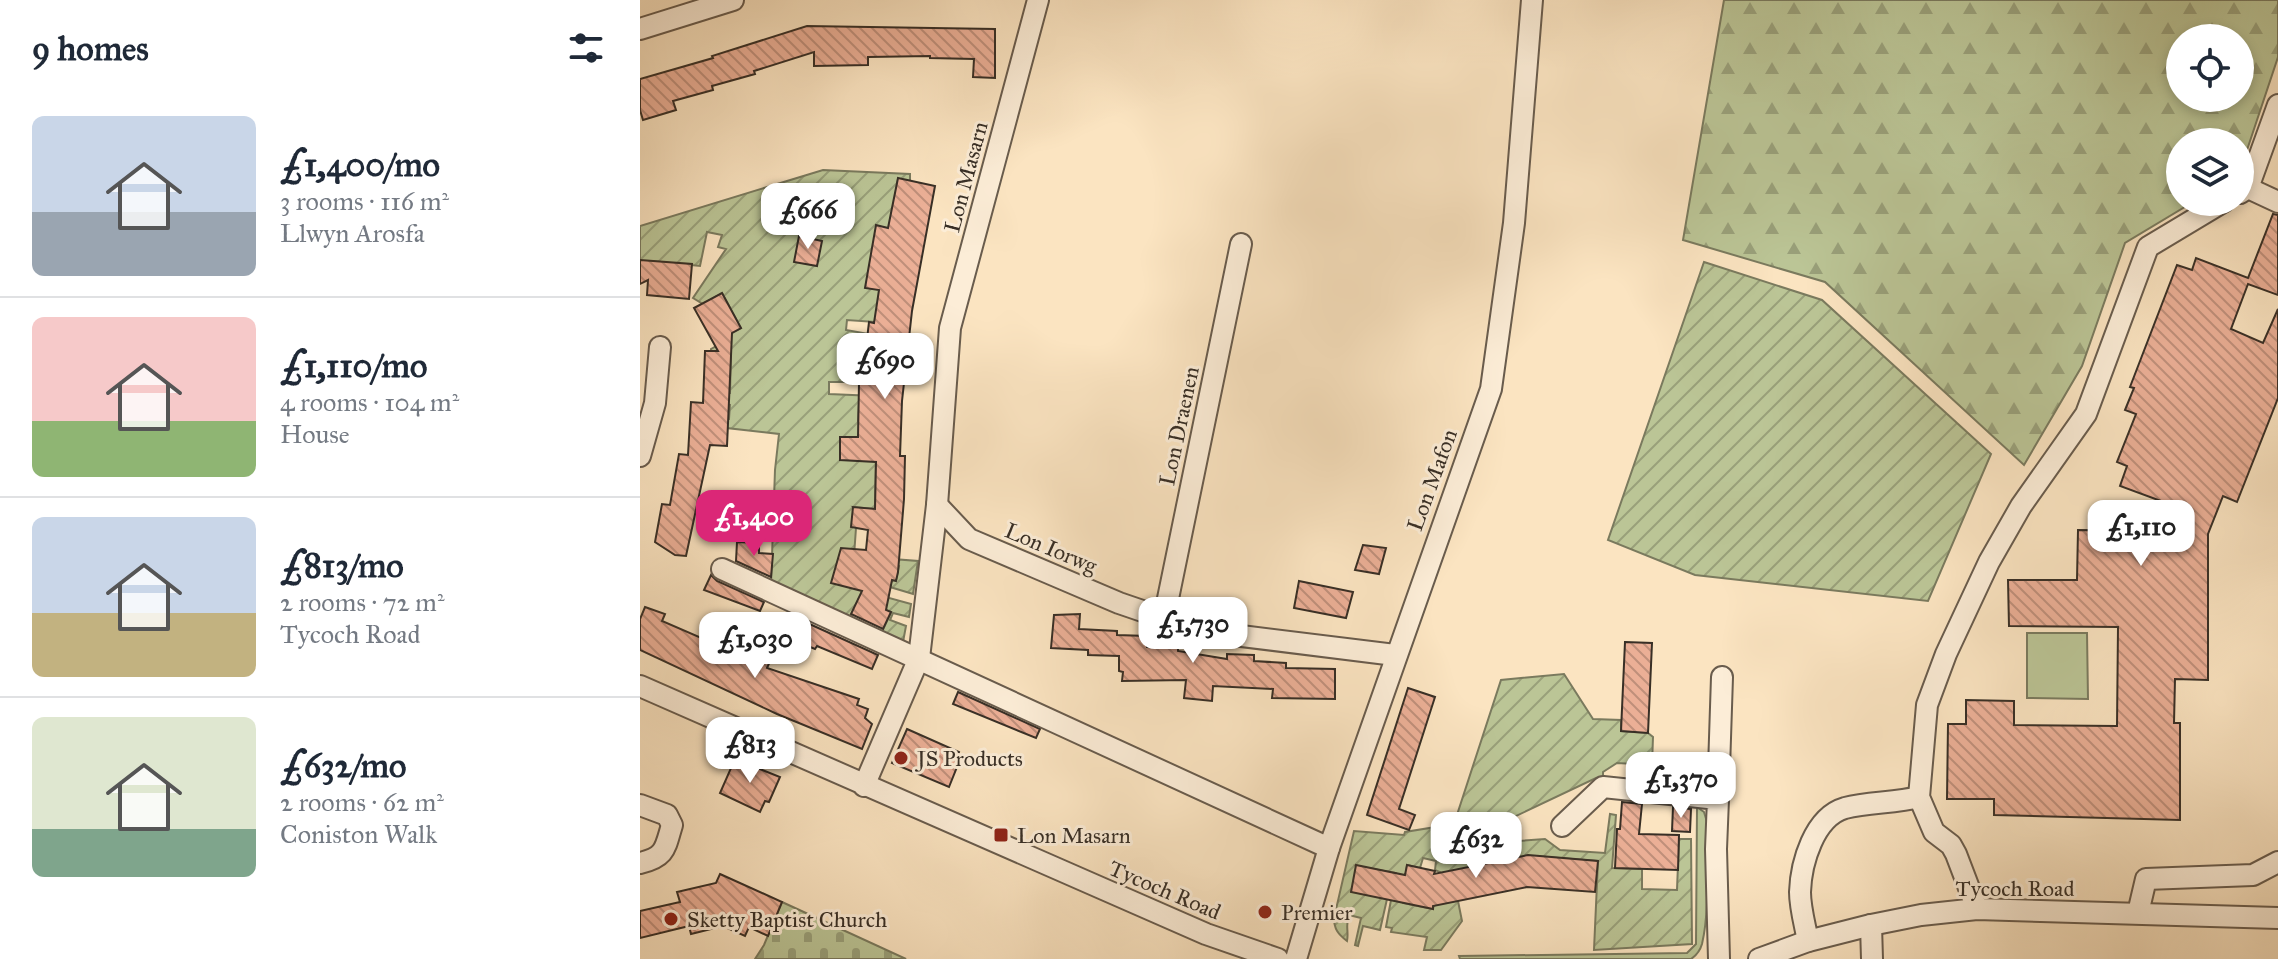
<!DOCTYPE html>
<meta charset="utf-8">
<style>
:root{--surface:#fff;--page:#f6f6f7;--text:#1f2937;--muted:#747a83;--line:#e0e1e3;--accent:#db2777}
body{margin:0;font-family:"IM FELL Great Primer",serif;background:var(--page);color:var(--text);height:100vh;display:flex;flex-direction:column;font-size:30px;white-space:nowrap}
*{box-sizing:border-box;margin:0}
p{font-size:26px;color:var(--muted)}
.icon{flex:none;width:44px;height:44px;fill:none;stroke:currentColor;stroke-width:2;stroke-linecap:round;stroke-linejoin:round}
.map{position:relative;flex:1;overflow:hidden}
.drawer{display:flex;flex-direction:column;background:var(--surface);width:640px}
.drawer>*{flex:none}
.controls{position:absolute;left:1526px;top:24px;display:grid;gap:16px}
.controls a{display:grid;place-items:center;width:88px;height:88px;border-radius:50%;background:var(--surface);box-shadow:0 4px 12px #0003;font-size:40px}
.price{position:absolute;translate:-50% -68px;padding:0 18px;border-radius:16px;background:#fff;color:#222;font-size:26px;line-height:52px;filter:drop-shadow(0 2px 4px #0008)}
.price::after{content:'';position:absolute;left:50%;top:48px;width:24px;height:18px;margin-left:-12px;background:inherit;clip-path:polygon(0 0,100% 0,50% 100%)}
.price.active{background:var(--accent);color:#fff}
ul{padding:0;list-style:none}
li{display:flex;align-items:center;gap:24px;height:200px;padding:0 32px}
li+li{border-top:2px solid var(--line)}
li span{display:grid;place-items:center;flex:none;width:224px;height:160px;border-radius:12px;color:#555}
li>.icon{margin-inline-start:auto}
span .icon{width:96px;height:96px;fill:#fffc;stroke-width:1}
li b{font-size:34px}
h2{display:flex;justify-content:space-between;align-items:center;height:96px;padding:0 32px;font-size:34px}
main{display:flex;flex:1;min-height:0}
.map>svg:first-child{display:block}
</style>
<main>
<section class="drawer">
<h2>9 homes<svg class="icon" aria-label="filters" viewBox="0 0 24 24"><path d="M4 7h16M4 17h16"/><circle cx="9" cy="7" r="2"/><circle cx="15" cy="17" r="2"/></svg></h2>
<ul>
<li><span style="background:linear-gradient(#c9d6e8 60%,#9aa5b1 0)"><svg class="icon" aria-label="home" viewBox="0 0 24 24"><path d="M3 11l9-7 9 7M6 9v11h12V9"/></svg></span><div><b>£1,400/mo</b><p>3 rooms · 116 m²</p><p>Llwyn Arosfa</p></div></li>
<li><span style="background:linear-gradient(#f6c9c9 65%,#8fb573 0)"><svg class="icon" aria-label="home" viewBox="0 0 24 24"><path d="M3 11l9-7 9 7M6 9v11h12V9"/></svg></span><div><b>£1,110/mo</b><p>4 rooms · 104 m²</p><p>House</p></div></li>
<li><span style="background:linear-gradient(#c9d6e8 60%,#c2b280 0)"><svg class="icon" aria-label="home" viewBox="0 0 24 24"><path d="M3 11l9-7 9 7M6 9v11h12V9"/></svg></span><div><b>£813/mo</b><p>2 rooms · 72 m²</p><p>Tycoch Road</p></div></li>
<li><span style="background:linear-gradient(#dfe7d0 70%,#7fa58c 0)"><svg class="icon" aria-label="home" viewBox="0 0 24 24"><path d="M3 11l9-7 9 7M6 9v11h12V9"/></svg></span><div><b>£632/mo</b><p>2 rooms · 62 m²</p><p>Coniston Walk</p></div></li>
</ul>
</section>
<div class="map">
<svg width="1638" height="959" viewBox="0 0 1638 959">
<defs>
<pattern id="forest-firs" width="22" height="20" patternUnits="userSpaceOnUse" patternTransform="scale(2)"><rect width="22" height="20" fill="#bbc596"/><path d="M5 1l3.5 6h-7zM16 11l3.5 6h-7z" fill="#99a07a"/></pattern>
<pattern id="cemetery-stones" width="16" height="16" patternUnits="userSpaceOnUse" patternTransform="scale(2)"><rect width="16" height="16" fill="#bbc596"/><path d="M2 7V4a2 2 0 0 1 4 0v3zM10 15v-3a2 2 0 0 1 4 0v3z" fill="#99a07a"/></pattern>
<pattern id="garden-furrows" width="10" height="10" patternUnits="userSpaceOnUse" patternTransform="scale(2)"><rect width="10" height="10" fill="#bbc596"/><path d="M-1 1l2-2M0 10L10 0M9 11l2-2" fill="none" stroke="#99a07a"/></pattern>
<pattern id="building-back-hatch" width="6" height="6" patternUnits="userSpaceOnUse" patternTransform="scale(2)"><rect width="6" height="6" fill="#ebaf96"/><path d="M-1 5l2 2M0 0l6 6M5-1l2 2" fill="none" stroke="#bf8f7a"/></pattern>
</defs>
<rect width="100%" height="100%" fill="#fbe4c1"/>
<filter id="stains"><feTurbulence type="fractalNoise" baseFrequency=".0025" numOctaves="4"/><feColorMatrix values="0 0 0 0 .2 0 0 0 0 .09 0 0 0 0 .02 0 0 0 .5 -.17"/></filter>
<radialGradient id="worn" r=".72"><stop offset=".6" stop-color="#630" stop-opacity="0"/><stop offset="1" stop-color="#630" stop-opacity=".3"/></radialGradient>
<!-- grass -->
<g fill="#bbc596" stroke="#7a7a5e" stroke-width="2">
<path d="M1387 633H1447L1448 699 1387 698Z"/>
<path d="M1057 807 1064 812 1067 822C1065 861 1071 905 1062 944 1060 951 1057 955 1051 959H820L819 956 1047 953 1056 944Z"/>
</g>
<!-- forest -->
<path fill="url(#forest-firs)" stroke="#7a7a5e" stroke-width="2" fill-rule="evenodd" d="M1084 0H1638V57L1600 171V142H1540V202H1553L1485 243 1442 366 1384 465 1185 282 1043 240ZM1540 38H1600V98H1540Z"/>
<!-- cemetery -->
<path fill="url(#cemetery-stones)" stroke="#7a7a5e" stroke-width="2" d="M142 902 266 959H115L124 945Z"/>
<!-- garden -->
<g fill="url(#garden-furrows)" stroke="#7a7a5e" stroke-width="2" fill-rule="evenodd">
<path d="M183 170 270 174V181L258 179 235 322 207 320 206 330 240 336 234 364 224 363 222 382H189V394L236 396 219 403 218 421 236 450 235 509 213 507 234 529 216 528 214 556 278 561 273 594 250 587 252 580H256L259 566 230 561 249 598 271 604 269 617 253 613 250 620 266 626 263 642 131 585 135 470 139 434 78 427V418L89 419 90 405 79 404 81 393H90L91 353 71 351V349L87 340 85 337 101 328 82 293 63 304 53 298 86 249 78 247 82 235 67 232 60 266 11 261 8 280 0 267V226ZM219 598 251 612 242 632 210 618Z"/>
<path d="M1064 262 1182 300 1351 454 1288 601 1055 575 968 540Z"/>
<path d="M924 674 953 719 981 720V731L1008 733 1013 737 1012 765 977 763 963 772V777L956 778 855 826 841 856 858 853 865 842 905 839 920 850 965 853 970 814 976 815 972 868 1002 869V889L1037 890 1039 839H1051L1052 944 954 950 958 861 893 856 812 871 822 921 801 950H784L787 937 751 932 752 928 746 927 756 873 716 866 747 899 740 930 723 926 718 946 715 945 721 918 709 915C705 925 709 932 707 941 698 934 694 929 694 918L714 831 764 835 765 832 814 824 861 680ZM783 858 796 861 795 870 800 872 793 909 763 903 767 865 780 868Z"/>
</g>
<!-- building -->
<g fill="url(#building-back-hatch)" stroke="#382f26" stroke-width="2">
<path d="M167 26 355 29V78L333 77 334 59 290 58V56L228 57V65L174 66V52L114 71 115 74 72 86 73 90 33 101 36 110 3 120 0 110V79L73 58 72 56Z"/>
<path d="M258 178 295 186 272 311 262 401 260 456H265L264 499 258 572 256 581 252 580 246 610 251 612 243 629 211 614 222 591 191 583 201 548 226 550 228 530 211 527 213 507 235 509 236 462 200 460V437H218L219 383H222L229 322 234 323 239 290 225 288 236 225 248 228Z"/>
<path d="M1633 214 1638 215V295L1608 284 1591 329 1623 343 1638 309V398L1597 502 1583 496 1568 534V680L1535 679 1534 723H1540V820L1354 815V799H1307L1308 724H1326V700L1374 701V725L1477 726 1478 627 1369 626 1368 580H1437L1438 530 1528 531 1521 501 1480 486 1487 466 1477 462 1496 414 1485 410 1494 388 1490 387 1537 265 1552 270 1556 258 1608 278Z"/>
<path d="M159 236 182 241 177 266 154 262Z"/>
<path d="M0 260 52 264 49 299 7 295 8 280 0 284Z"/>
<path d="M82 293 101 328 92 333 87 446 70 445 46 556 35 555 15 542 22 504 30 505 39 454 48 455 51 402 63 403 65 351H78L54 308Z"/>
<path d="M97 542 119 543V553L133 554 131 577 96 561Z"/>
<path d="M723 545 746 548 739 574 715 570Z"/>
<path d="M71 575 77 581 124 602 120 611 64 590Z"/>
<path d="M659 581 713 592 706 618 654 608Z"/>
<path d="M5 607 25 614 22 621 75 644 77 638 131 659 127 668 219 699 217 705 228 709 225 718 232 724 222 749 137 714 0 650V619Z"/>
<path d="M440 614 439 629 477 631V635L507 636V647L538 648V651L587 659V654L614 655V661L646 663V668L695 669V699L632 698 633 689 573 686 572 701 544 698 546 680 482 681 483 672 479 671V656L448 655V650L411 648 414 615Z"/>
<path d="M154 617 238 655 232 669 177 646 175 649 146 637Z"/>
<path d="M985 642 1012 643 1008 733 981 731Z"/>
<path d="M768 688 795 697 759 809 775 815 769 830 727 815Z"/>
<path d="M318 692 400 729 396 738 313 704Z"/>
<path d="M267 729 319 752 316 761 319 762 309 787 252 763Z"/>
<path d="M95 759 140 777 129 802 125 801 120 812 80 793Z"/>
<path d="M982 802 1002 804 999 834 1039 835 1038 870 975 868 977 829H980Z"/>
<path d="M1033 807 1051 809 1050 832 1032 831Z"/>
<path d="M888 855 958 861 955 892 887 887 793 906V909L711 892 716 865 765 875 767 865 795 871 794 874Z"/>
<path d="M80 874 142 902 128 936 109 927 105 936 83 926 51 934 49 926 0 938V911L40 902 37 892 76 883Z"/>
</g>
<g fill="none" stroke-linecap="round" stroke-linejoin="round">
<!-- minor casing -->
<g stroke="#695c4d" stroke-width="24">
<g id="minor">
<path d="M0 29 93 0"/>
<path d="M1608 188 1638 105"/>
<path d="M1600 193 1608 188 1638 202"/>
<path d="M0 456 15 403 20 347"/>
<path d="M297 505 329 539 479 603 561 631 755 655"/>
<path d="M82 569 689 848"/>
<path d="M524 618 601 244"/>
<path d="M0 686 566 934 638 959"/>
<path d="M224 786 279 658 297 505 310 328 398 0"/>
<path d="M1078 799 1082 677"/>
<path d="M0 805 27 815 32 825C25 848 26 857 0 863"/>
<path d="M922 826 963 787 1078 799 1076 849 1079 959"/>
<path d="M1337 909 1316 854 1311 845 1294 832 1279 797 1287 705 1306 654 1349 562 1381 506 1446 414 1508 247 1583 202"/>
<path d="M1498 913 1506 879 1613 875 1638 862"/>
<path d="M1231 925 1232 959"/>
<path d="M1168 941C1165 925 1160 908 1160 892 1161 863 1174 817 1205 808 1228 802 1255 803 1279 797"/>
<path d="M656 959 689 848 851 389 874 223 892 0"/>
<path d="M1119 959 1168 941 1231 925 1281 915 1337 909 1638 918"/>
</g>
</g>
<!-- minor -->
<use href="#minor" stroke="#fcedd7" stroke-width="20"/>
</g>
<!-- markers -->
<g fill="#8f2418" stroke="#fcedd7" stroke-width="3">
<circle cx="261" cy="758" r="8"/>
<rect x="353" y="827" width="16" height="16" rx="4"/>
<circle cx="625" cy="912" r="8"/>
<circle cx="31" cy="919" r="8"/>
</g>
<g text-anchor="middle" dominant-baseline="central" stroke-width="6" stroke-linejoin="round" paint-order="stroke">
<!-- street labels -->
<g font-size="22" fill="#382f26" stroke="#fcedd7">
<text transform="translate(326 177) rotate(-75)">Lon Masarn</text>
<text transform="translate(539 426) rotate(-78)">Lon Draenen</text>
<text transform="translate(792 480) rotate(-70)">Lon Mafon</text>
<text transform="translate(411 548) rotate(23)">Lon Iorwg</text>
<text x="1375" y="888">Tycoch Road</text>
<text transform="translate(525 890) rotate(23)">Tycoch Road</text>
</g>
<!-- poi labels -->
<g font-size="22" fill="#382f26" stroke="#fcedd7" text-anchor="start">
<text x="277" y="758">JS Products</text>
<text x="377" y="835">Lon Masarn</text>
<text x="641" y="912">Premier</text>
<text x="47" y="919">Sketty Baptist Church</text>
</g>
</g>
<rect width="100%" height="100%" filter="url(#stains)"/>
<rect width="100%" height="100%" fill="url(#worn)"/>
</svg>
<div class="controls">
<a><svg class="icon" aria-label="locate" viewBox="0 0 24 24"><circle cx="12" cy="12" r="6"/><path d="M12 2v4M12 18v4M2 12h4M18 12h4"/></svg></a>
<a><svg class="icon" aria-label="layers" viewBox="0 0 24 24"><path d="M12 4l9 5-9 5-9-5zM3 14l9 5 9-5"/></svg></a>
</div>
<b class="price" style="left:168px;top:251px">£666</b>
<b class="price" style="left:245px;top:401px">£690</b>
<b class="price active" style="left:114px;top:558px">£1,400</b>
<b class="price" style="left:1501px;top:568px">£1,110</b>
<b class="price" style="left:553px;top:665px">£1,730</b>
<b class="price" style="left:115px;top:680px">£1,030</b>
<b class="price" style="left:110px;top:785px">£813</b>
<b class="price" style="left:1041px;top:820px">£1,370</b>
<b class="price" style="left:836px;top:880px">£632</b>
</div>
</main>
